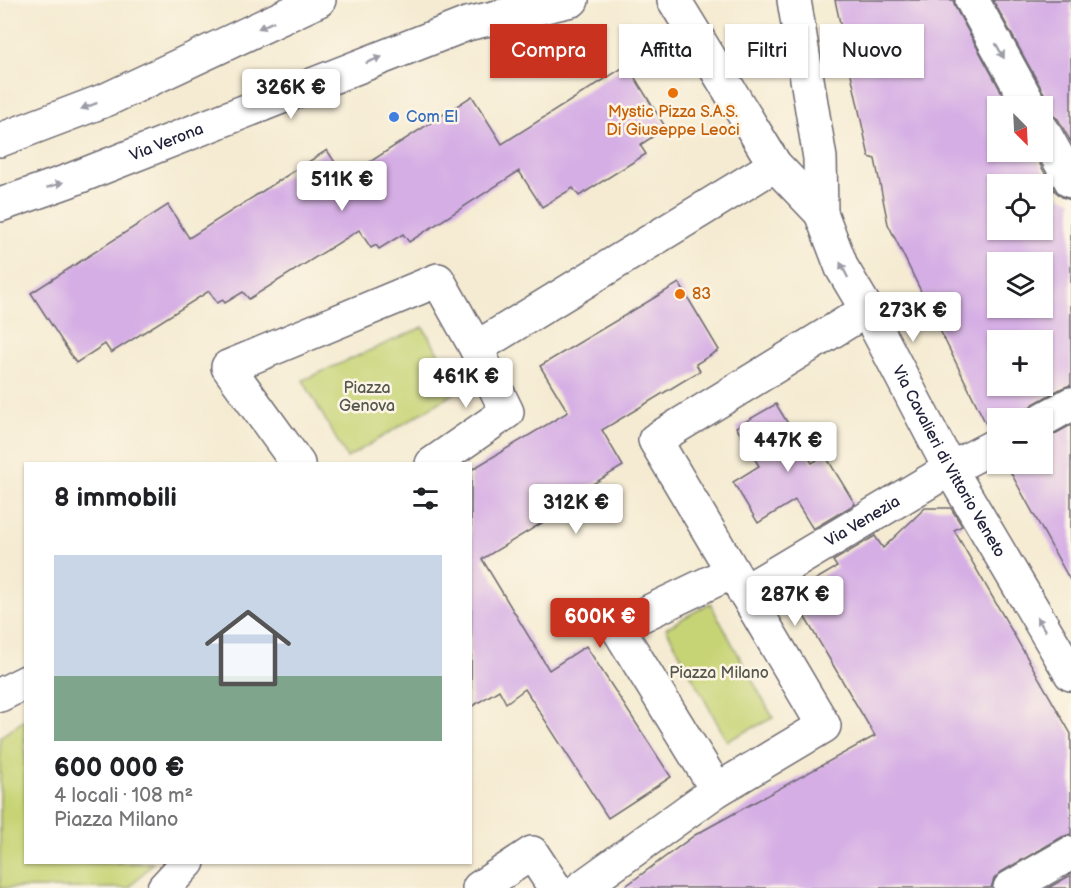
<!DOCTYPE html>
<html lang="it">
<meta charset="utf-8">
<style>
:root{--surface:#fff;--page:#f6f6f6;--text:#202124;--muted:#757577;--line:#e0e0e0;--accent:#c8321e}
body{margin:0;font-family:"Balsamiq Sans",sans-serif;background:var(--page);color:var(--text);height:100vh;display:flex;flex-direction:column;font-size:22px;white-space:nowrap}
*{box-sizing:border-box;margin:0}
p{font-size:20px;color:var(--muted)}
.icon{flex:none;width:33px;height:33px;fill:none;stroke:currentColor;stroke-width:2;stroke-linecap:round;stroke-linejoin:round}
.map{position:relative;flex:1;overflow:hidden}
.drawer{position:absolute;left:24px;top:462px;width:448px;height:402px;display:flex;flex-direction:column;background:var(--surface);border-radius:0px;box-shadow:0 2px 4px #0004}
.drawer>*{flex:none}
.top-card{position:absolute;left:490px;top:24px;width:490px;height:54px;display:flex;gap:12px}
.needle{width:39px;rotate:156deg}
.tools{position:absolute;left:987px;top:96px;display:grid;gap:12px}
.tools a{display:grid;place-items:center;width:66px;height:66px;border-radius:0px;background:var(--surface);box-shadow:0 2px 4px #0004;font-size:30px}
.price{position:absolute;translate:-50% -51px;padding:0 14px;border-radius:6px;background:#fff;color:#222;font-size:20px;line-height:39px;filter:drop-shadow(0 2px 3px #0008)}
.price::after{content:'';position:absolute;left:50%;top:36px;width:18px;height:14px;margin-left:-9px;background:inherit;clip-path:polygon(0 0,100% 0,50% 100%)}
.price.selected{background:var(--accent);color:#fff}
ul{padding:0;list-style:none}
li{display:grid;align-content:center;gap:12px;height:318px;padding:0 30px}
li+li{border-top:2px solid var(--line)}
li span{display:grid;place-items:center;height:186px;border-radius:0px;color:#555}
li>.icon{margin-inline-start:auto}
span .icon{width:108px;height:108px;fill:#fffc;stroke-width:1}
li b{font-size:26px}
h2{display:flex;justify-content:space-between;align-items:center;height:72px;padding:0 30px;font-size:26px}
.chip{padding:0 21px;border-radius:0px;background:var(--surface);box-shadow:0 2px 4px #0004;font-size:21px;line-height:54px}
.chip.selected{background:var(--accent);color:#fff}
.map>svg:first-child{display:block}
</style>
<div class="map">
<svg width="1071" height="888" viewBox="0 0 1071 888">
<rect width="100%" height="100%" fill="#fcf5e5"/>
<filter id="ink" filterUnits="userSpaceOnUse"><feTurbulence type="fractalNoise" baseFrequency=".0167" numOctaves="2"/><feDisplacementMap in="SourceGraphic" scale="12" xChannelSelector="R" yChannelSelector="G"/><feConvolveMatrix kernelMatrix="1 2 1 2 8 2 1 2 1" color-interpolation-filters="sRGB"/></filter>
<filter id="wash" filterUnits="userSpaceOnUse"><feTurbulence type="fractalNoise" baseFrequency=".008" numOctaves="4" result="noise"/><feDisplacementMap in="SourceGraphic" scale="24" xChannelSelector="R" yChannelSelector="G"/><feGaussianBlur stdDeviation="1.35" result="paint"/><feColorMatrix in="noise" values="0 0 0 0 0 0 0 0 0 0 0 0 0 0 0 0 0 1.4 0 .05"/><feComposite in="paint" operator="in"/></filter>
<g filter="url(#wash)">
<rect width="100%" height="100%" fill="#f5ebd2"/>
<!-- green -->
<g fill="#c7d476" stroke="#747b58" stroke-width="1.5">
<path d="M423 327 460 390 347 458 303 380Z"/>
<path d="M710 603 773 718 727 741 666 628Z"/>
<path d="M25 720 26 862 153 863 129 888H0V737Z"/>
</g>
<g id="blocks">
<!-- building -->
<g fill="#d5aee5" fill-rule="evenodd">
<path d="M835 0H953L956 9 1009 106H998V152H1033L1055 191 1062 197 1071 200V385L1062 388 1033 404 1026 410 1023 418H998V425L988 428 888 224 875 159 869 157ZM998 184H1042V230H998ZM998 262H1042V308H998ZM998 340H1042V386H998Z"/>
<path d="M993 0H1071V142L1058 119 1047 112 1049 106 1046 97Z"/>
<path d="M627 65 666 128 640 145 646 154 579 196 573 188 542 207 519 171 409 242 403 234 379 249 376 245 371 248 359 230 249 299 243 292 225 303 223 300 217 303 209 291 111 353 105 344 76 363 31 293 168 205 189 238 327 150 345 178 472 96 502 144Z"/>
<path d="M679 283 719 350 696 364 700 371 602 430 623 466 576 494 580 500 482 559 549 670 586 646 671 777 608 818 525 689 506 703 499 690 471 707V470L568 412 540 366Z"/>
<path d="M776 404 812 463 825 455 855 504 813 529 795 500 758 523 733 482 759 466 736 427Z"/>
<path d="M1071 425V582L1006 464H1042V439L1051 436Z"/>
<path d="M925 508H951L962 526 954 530 1071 734V834L1062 837 1001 872 994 879 991 888H623L695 835 875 736 791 594 837 567 833 561 875 536 883 548Z"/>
<path d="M1071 875V888H1048Z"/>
</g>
</g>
</g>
<g filter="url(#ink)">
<use href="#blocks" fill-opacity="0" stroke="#6c6870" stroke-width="1.5"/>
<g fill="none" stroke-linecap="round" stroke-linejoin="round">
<!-- minor casing -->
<g stroke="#6c6870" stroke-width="36">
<g id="minor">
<path d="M674 0 775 165 821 213"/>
<path id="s1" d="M794 0 820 158 821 213 842 268 867 310 950 469 1071 674"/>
<path d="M972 0 1030 106"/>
<path d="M1042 129 1071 181"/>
<path d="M476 348 775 165"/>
<path d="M1042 420 1071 404"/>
<path d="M298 464 228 367 438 280 476 348 507 412 432 464"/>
<path id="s2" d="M744 592 950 469 998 444"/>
<path d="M0 695 26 682"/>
<path d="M717 790 617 627 732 572"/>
<path d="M164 888 188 862"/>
<path d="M479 888 532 853 555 888"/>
<path d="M581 888 717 790 824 726 655 440 867 310"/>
<path d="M1010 888 1071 853"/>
</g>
</g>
<!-- tertiary casing -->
<g stroke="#6c6870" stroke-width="36">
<g id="tertiary">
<path d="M0 140 108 99 319 0"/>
<path id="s3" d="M0 205 68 181 467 24 572 0"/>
</g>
</g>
<!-- minor -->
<use href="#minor" stroke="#fff" stroke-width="33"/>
<!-- tertiary -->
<use href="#tertiary" stroke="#fff" stroke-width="33"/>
</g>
<!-- one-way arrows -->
<defs><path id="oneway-solid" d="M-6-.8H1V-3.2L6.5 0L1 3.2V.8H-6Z" transform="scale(1.5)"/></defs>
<g fill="#9c9ca7">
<use href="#oneway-solid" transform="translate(266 25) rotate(155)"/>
<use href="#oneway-solid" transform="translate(1000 51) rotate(61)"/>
<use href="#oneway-solid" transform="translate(374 60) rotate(-21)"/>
<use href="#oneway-solid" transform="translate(89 106) rotate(159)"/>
<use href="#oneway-solid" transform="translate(55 185) rotate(-19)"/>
<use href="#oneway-solid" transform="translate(844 270) rotate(-117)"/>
<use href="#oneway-solid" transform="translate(1041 624) rotate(-121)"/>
</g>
</g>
<!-- markers -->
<g fill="#e8710a" stroke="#fcf5e5" stroke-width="2">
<circle cx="673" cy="93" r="6"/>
<circle cx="680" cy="294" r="6"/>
</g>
<circle fill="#3f7fe0" stroke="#fcf5e5" stroke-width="2" cx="394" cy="117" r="6"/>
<g text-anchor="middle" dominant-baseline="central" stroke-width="5" stroke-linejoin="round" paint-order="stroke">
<!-- food labels -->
<g font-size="16" fill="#c56008" stroke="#fcf5e5">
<text x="673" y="112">Mystic Pizza S.A.S.<tspan x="673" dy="18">Di Giuseppe Leoci</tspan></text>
<text x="692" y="294" text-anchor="start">83</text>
</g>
<!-- shop labels -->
<g font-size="16" fill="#366cbe" stroke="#fcf5e5" text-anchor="start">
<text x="406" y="117">Com El</text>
</g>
<!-- street labels -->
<g font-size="16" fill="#22223b" stroke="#fcf5e5">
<text stroke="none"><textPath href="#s3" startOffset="178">Via Verona</textPath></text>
<text stroke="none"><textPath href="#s1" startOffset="495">Via Cavalieri di Vittorio Veneto</textPath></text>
<text stroke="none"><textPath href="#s2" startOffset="138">Via Venezia</textPath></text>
</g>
<!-- park labels -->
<g font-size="16" fill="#54574d" stroke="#fcf5e5">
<text x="367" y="388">Piazza<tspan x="367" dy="18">Genova</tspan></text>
<text x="719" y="673">Piazza Milano</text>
</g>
</g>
</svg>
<div class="tools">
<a><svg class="needle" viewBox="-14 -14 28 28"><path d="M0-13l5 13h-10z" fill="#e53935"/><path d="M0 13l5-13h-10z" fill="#757577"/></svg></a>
<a><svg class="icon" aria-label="locate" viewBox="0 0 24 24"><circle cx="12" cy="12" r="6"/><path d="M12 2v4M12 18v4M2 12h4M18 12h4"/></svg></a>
<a><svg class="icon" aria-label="layers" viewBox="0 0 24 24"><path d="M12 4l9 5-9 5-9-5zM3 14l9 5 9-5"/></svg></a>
<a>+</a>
<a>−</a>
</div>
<b class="price" style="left:291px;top:120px">326K €</b>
<b class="price" style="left:342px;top:212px">511K €</b>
<b class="price" style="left:913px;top:343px">273K €</b>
<b class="price" style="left:466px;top:409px">461K €</b>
<b class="price" style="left:788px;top:473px">447K €</b>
<b class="price" style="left:576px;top:535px">312K €</b>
<b class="price" style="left:795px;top:627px">287K €</b>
<b class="price selected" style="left:600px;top:649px">600K €</b>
<div class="top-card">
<a class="chip selected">Compra</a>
<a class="chip">Affitta</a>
<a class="chip">Filtri</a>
<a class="chip">Nuovo</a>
</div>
<section class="drawer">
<h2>8 immobili<svg class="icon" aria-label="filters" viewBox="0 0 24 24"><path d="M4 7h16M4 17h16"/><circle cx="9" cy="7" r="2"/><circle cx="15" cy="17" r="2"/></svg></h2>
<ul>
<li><span style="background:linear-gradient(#c9d6e8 65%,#7fa58c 0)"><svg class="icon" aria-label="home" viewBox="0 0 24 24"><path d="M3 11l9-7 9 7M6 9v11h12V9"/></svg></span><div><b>600 000 €</b><p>4 locali · 108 m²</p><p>Piazza Milano</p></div></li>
</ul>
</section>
</div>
